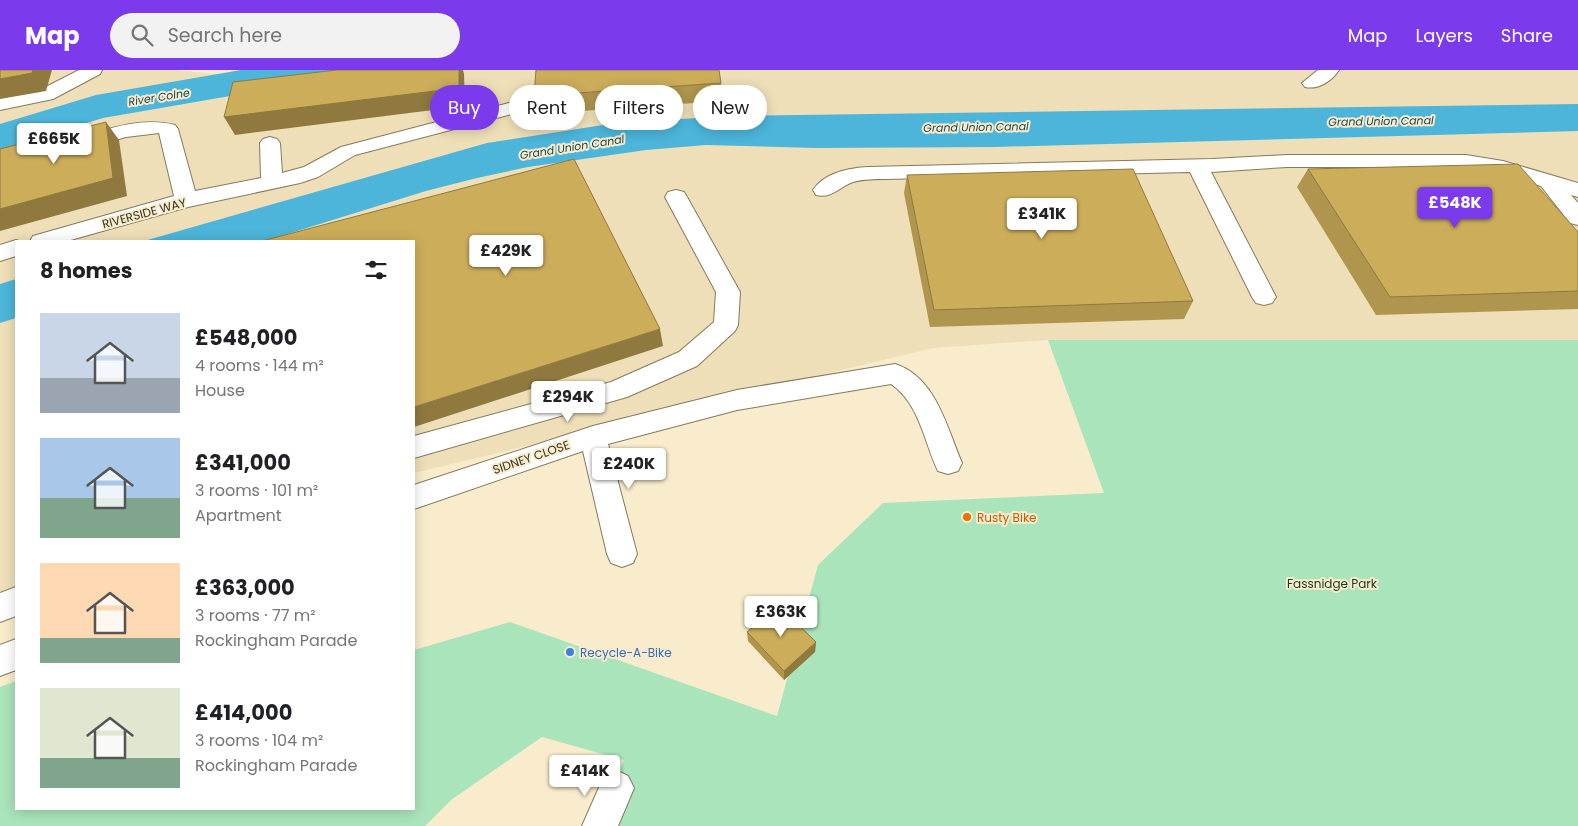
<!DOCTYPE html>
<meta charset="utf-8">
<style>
:root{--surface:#fff;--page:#f2f2f2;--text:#202124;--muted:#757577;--accent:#7c3aed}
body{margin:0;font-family:Poppins,sans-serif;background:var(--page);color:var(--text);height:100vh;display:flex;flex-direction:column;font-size:19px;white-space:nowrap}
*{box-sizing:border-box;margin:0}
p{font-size:16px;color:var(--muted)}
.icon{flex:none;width:28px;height:28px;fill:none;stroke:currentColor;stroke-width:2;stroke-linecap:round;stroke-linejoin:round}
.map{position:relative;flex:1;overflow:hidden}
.side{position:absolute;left:15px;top:170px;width:400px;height:570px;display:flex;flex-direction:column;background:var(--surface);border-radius:0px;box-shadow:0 2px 12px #0003}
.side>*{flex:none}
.banner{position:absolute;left:430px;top:15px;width:475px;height:45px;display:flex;gap:10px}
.price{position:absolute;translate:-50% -42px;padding:0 11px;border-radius:5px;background:#fff;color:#222;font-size:16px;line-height:32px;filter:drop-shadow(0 1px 2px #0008)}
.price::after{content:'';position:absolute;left:50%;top:30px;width:15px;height:11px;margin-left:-8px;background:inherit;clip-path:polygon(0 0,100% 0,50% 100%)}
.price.current{background:var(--accent);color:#fff}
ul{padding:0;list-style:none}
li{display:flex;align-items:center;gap:15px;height:125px;padding:0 25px}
li span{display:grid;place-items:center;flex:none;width:140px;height:100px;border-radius:0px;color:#555}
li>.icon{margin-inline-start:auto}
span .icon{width:60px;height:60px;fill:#fffc;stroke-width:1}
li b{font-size:21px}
h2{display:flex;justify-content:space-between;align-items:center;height:60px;padding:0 25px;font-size:21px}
.chip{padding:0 18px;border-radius:22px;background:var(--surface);box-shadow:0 2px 12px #0003;font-size:18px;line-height:45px}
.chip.current{background:var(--accent);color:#fff}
header{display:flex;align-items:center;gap:30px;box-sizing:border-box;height:70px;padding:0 25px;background:var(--accent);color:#fff}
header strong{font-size:24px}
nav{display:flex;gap:28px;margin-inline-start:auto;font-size:18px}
.search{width:350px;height:45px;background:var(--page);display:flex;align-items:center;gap:12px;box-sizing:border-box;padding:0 18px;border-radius:28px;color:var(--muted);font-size:19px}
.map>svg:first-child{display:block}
</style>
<header>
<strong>Map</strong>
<div class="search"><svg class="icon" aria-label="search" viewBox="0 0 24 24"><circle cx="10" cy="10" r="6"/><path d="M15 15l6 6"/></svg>Search here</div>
<nav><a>Map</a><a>Layers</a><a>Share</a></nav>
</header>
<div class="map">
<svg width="1578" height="756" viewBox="0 0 1578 756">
<rect width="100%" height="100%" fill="#f8eccc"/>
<!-- built -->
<path fill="#eedfb8" d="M0 0H178L256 9 321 0H1578V270H1048L933 278 414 403V171H16V546L0 552Z"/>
<!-- green -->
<path fill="#aae4bb" d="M1048 270H1578V756H597L624 690 542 667 451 730 425 756H0V617L16 611V739H414V580L510 552 777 646 818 495 883 433 1104 423Z"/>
<!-- water -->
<g fill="#4cb5d9">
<path d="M1578 34V61L995 77 815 78 706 75 646 80 528 97 477 108 426 121 265 171H144L487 73 616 53 730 46Z"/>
<path d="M16 209V248L0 253V214Z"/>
</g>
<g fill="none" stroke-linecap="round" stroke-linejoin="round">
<!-- river -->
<path fill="#4cb5d9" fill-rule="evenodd" d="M241 0H340L335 8 103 48 0 80V54L96 25Z"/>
<!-- minor casing -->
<g stroke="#857a5e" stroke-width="2">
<g id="minor">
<path d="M79 0H102L100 4 53 29 0 40V28L40 20Z"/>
<path d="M1318 0H1339C1332 11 1318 20 1305 17L1302 13Z"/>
<path d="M509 33 516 35 519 39 516 43 355 85 318 107 300 113 188 137 67 171H30L33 166 174 126 159 63 126 67 79 80 72 78 69 74 72 70C106 60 140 46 175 55L178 59 195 121 261 108 260 73 263 69 270 67 277 69 280 73 282 103 304 97 341 77Z"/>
<path d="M1287 85H1466L1503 91 1578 113V127L1571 125 1578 133V155L1570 153 1541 116 1500 104 1466 97H1287L1211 102 1276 227 1272 233 1264 235 1256 233 1252 227 1190 102 885 109C875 109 863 109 853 112 839 117 832 129 816 125L813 120C824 103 849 98 868 97L1212 89Z"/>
<path d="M676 120 684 122 687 127 740 222 738 255 735 261 697 296 627 327 414 388V366L611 312 679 282 714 252 716 222 665 127 668 122Z"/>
<path d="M16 170 19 171H16V186L0 191V175Z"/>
<path d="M895 294C936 307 947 358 962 393L958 401 948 404 938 401C924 372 920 334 891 314L737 340 608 374 637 484 633 493 622 497 611 493 607 484 583 381 414 439V415L593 356 737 320Z"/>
<path d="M16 517V546L0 552V523Z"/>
<path d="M16 569V600L0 606V575Z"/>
<path d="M616 700 628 706 634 718 618 756H582L604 706Z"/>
</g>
</g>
<!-- minor -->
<use href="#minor" fill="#fff" fill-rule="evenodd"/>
</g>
<!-- wall -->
<g fill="#af954d">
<path d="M721 13 722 31 539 44 534 26Z"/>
<path d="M1308 99 1578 162V239L1376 245 1297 117Z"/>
<path d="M907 105 1193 231 1184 249 930 257 904 123Z"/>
<path d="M747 562 816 572 815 582 784 610 748 571Z"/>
</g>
<!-- shaded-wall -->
<g fill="#8f793f">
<path d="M33 0H52L46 21 0 29V9Z"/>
<path d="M459 0H463L464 4 465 36 235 65 224 47Z"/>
<path d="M106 52 119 70 127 126 0 161V139Z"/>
<path d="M660 259 663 276 414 357V337Z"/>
<path d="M816 572 815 582 784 610V601Z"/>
</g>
<!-- building -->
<g fill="#ccad5a" stroke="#8f793f">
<path d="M0 0H33L32 3 0 9Z"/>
<path d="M337 0H459V18L224 47 233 12Z"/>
<path d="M536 0H719L721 13 534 26Z"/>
<path d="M106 52 113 108 0 139V79Z"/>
<path d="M574 89 660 259 414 337V171H262Z"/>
<path d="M1518 94 1578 162V221L1390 227 1308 99Z"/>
<path d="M1133 99 1193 231 934 240 907 105Z"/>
<path d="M778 535 816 572 784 601 747 562Z"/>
</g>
<!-- markers -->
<circle fill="#e8710a" stroke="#f8eccc" stroke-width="2" cx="967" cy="447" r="5"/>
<circle fill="#3f7fe0" stroke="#f8eccc" stroke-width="2" cx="570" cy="582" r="5"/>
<g text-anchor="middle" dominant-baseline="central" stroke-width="4" stroke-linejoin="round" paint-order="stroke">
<!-- far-water labels -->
<g font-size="11" font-style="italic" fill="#194655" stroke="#f8eccc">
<text transform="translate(159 27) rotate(-9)">River Colne</text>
<text transform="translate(1381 51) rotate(-1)">Grand Union Canal</text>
<text transform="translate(976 57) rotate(-1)">Grand Union Canal</text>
<text transform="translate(572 77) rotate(-9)">Grand Union Canal</text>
</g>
<!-- street labels -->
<g font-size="12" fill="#383327" stroke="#f8eccc">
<text transform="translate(144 143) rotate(-15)">RIVERSIDE WAY</text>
<text transform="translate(531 387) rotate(-19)">SIDNEY CLOSE</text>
</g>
<!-- food labels -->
<g font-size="12" fill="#c56008" stroke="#f8eccc" text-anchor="start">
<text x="977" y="447">Rusty Bike</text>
</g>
<!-- park labels -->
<g font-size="12" fill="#173823" stroke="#f8eccc">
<text x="1332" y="513">Fassnidge Park</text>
</g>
<!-- shop labels -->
<g font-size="12" fill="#366cbe" stroke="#f8eccc" text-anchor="start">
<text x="580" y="582">Recycle-A-Bike</text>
</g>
</g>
</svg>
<b class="price" style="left:54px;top:95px">£665K</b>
<b class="price current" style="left:1455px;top:159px">£548K</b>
<b class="price" style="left:1042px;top:170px">£341K</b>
<b class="price" style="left:506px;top:207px">£429K</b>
<b class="price" style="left:568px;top:353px">£294K</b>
<b class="price" style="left:629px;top:420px">£240K</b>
<b class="price" style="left:781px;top:568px">£363K</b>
<b class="price" style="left:585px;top:727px">£414K</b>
<div class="banner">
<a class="chip current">Buy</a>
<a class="chip">Rent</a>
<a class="chip">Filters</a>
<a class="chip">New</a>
</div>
<section class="side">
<h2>8 homes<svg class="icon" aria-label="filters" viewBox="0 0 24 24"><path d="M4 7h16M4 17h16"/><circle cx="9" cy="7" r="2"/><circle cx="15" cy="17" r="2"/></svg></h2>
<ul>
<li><span style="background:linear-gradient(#c9d6e8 65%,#9aa5b1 0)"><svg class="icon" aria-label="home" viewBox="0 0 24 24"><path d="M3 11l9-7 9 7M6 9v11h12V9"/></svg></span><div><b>£548,000</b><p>4 rooms · 144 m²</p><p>House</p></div></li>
<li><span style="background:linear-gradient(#a9c7e8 60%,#7fa58c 0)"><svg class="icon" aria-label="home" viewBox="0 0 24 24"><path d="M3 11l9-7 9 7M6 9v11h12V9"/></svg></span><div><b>£341,000</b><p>3 rooms · 101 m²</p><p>Apartment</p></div></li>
<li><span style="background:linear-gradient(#ffd9b3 75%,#7fa58c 0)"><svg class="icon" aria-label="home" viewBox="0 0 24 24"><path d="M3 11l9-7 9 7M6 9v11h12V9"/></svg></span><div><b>£363,000</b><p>3 rooms · 77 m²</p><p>Rockingham Parade</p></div></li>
<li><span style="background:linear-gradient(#dfe7d0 70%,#7fa58c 0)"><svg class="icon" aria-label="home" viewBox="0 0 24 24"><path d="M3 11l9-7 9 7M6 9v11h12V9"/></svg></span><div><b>£414,000</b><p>3 rooms · 104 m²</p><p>Rockingham Parade</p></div></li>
</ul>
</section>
</div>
